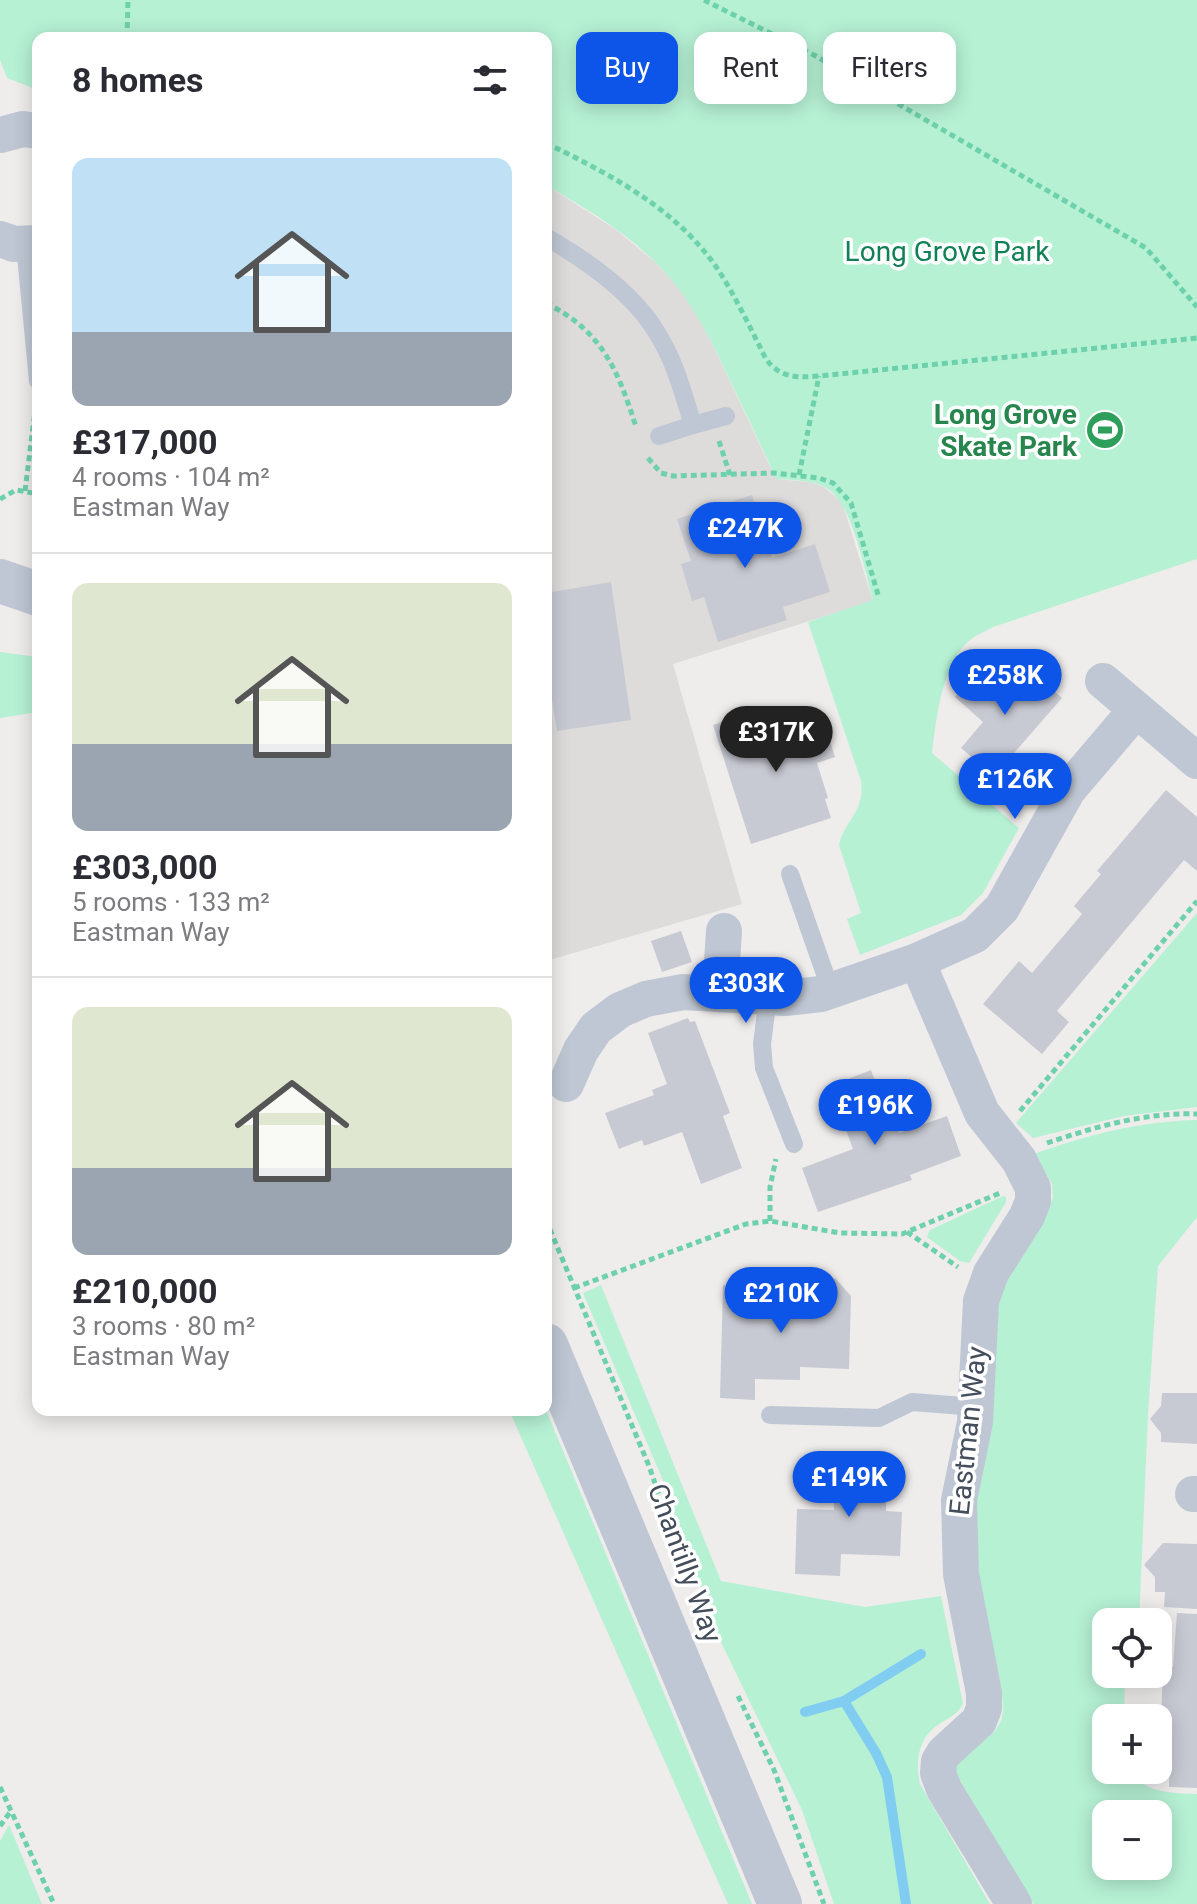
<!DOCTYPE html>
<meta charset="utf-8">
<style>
:root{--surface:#fff;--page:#f7f7f7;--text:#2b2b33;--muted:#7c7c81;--line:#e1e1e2;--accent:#0d54e8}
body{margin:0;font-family:Roboto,sans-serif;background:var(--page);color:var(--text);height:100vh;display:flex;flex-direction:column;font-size:30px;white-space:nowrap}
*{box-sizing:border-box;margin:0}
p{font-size:26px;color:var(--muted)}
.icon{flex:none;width:44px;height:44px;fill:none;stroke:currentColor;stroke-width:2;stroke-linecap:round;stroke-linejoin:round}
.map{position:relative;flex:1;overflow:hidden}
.sheet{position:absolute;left:32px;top:32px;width:520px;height:1384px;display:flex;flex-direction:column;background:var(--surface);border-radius:16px;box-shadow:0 4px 20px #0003}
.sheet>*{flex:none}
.hud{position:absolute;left:576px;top:32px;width:500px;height:72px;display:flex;gap:16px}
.controls{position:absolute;left:1092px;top:1608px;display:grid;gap:16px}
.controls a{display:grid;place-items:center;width:80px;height:80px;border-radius:16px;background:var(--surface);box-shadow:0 4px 20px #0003;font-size:40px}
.price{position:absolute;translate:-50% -68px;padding:0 18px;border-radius:28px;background:var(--accent);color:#fff;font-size:26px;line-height:52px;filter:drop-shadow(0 2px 4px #0008)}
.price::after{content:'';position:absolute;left:50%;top:48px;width:24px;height:18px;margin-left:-12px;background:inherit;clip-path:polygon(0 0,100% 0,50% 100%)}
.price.selected{background:#222;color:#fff}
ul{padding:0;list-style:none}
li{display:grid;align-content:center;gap:16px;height:424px;padding:0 40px}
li+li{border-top:2px solid var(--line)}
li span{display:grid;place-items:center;height:248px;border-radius:16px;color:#555}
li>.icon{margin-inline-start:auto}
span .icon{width:144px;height:144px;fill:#fffc;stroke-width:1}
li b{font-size:34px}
h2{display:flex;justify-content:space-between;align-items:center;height:96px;padding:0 40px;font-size:34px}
.pill{padding:0 28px;border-radius:16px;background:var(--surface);box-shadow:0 4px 20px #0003;font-size:28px;line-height:72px}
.pill.selected{background:var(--accent);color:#fff}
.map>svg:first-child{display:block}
</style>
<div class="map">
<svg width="1197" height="1904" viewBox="0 0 1197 1904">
<rect width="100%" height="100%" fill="#efecec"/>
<!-- education -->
<path fill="#dedbdb" d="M546 185 615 229 654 261 677 285 697 315 714 347 776 479 810 482 824 487 842 502 873 601 673 664 742 904 546 961Z"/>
<!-- green -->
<g fill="#b6f1d4" fill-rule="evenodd">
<path d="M0 0H1197V559L993 627C981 633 970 638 962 648 941 675 936 720 932 753L1019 828 983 893 961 915 860 955 847 919 861 913 839 845C845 819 865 813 861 781L808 622 873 600C864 570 853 502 825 487 811 480 793 480 776 479 764 451 750 423 737 395 715 348 694 301 657 264 625 231 585 208 546 185V38H38V90L7 78 0 60Z"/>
<path d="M0 652 38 657V712L0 718Z"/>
<path d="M1197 913V1107L1124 1116 1033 1138 1016 1123Z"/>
<path d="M1197 1120V1217L1158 1266 1148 1415 1139 1622H1106V1674H1125L1124 1718H1106V1770H1127C1146 1793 1169 1793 1197 1794V1904H1033L955 1772C957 1742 1003 1745 1003 1708 1002 1668 984 1628 979 1589 969 1521 981 1452 987 1383 990 1356 992 1312 1002 1287 1014 1257 1038 1227 1053 1198L1052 1184 1034 1154C1086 1135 1142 1121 1197 1120ZM1106 1814H1158V1866H1106Z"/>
<path d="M1003 1196 1006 1197V1202L969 1263 960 1261 927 1237 930 1230Z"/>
<path d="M601 1285 721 1581 865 1607 941 1596 963 1704C957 1715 948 1718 938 1725 918 1738 915 1762 920 1784L990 1904H834L802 1810 718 1636 662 1478 583 1293Z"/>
<path d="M509 1410H546L752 1904H728Z"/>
<path d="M9 1825 42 1904H0V1841Z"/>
</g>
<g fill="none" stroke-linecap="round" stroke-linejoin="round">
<!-- stream -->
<g stroke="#80cdf1" stroke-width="10">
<path d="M844 1701 921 1654"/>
<path d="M805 1712 844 1701 876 1753 887 1777 906 1904"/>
</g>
</g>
<!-- building -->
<g fill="#c8cad3">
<path d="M752 495 772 558 815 544 830 592 783 607 787 620 718 642 704 597 692 601 681 564 691 561 677 519Z"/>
<path d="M611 582 631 720 557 731 550 687 546 688V593Z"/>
<path d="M1028 668 1062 698 994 776 961 748 983 722 955 697 977 672 1005 695Z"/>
<path d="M751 712 759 737 822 716 835 757 817 763 828 798 825 799 831 818 751 844 713 725Z"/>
<path d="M1166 790 1197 817V871L1184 860 1057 1011 1069 1022 1042 1054 983 1004 1019 961 1032 973 1082 914 1074 906 1101 874 1097 871Z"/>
<path d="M681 931 692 962 662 972 651 941Z"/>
<path d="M688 1018 690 1022 695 1021 730 1113 723 1116 742 1168 701 1184 682 1132 644 1146 642 1140 619 1149 605 1113 654 1095 652 1090 667 1084 648 1033Z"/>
<path d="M871 1070 880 1095 884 1093 899 1133 947 1116 961 1156 910 1175 912 1180 818 1212 802 1168 853 1149 830 1086Z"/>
<path d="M743 1273 754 1287 761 1288V1292L817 1294V1288H825L835 1278 851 1296 849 1369 800 1367V1380L755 1379V1400L720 1398 723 1285 732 1286Z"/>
<path d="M1162 1393H1197V1444L1161 1442V1433L1150 1419 1161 1406Z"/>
<path d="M839 1451 881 1453 880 1470 887 1471 886 1511 902 1512 900 1556 841 1554 840 1576 795 1574 797 1509 834 1510 835 1469H839Z"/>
<path d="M1163 1543 1197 1544V1609L1164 1607 1165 1592H1155V1577L1144 1565Z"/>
<path d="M1177 1613 1197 1614V1788L1169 1787V1777L1159 1776 1163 1666 1173 1667Z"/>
</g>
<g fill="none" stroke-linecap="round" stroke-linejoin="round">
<!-- path -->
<g stroke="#6dd1ab" stroke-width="5" stroke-dasharray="6 4" stroke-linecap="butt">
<path d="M704 0 814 55 1146 248 1197 307"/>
<path d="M127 38 128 0"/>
<path d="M546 143C607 173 670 205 712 261 733 290 749 326 766 359 780 378 797 378 819 376L1197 338"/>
<path d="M546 303C602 331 618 370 636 427"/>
<path d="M719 441 730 475"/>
<path d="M648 458 661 473 673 476 774 473 819 478 833 483 851 503 879 598"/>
<path d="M799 475 819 376"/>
<path d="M25 491 36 403"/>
<path d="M0 499 16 490 38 494"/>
<path d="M1020 1111 1197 901"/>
<path d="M1047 1143C1094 1127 1147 1112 1197 1114"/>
<path d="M546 1220 649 1466 687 1576"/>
<path d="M770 1221V1187L776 1159"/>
<path d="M907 1232 958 1267"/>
<path d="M574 1288 746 1224 770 1221 840 1233 902 1234 1000 1193"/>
<path d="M738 1696 774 1770 824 1904"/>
<path d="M0 1787 54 1904"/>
<path d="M0 1826 11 1811"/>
</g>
<!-- service -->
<g stroke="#bec7d3" stroke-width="18">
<path d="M546 237C586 260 633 292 657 333 675 361 683 393 693 425L726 416"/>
<path d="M25 245 38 381"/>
<path d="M659 436 693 425"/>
<path d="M790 874 831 991"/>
<path d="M768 997 762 1044 764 1068 794 1144"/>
<path d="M770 1415 879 1418 912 1402 976 1407"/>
</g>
<!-- minor -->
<g stroke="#bec7d3" stroke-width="36">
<path d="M0 135 23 129 38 131"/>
<path d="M0 239 14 244 38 243"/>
<path d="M1103 681 1197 761"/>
<path d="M917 961 982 1113 1019 1160 1033 1188V1201L1027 1216 991 1273 981 1301 975 1422 959 1500 961 1574 984 1693V1708L979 1721 944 1753 939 1761 938 1773 944 1789 1014 1904"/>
<path d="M720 993 724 931"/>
<path d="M566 1084 581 1050 596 1028 620 1010 646 999 683 992 785 998 821 994 917 961 975 935 1002 908 1068 790 1136 710"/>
<path d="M1193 1494H1197"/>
</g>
<!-- tertiary -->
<g stroke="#bec7d3" stroke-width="44">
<path d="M0 581 38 594"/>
<path d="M546 1345 780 1904"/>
</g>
</g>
<!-- icons -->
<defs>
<g id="stadium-disc" transform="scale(2)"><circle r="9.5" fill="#2e9e5b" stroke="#fff"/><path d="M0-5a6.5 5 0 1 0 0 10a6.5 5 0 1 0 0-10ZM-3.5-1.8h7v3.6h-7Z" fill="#fff"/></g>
</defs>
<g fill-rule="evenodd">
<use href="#stadium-disc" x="1105" y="430"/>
</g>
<g text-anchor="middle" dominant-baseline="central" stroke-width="7" stroke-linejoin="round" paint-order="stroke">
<!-- park labels -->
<g font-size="28" fill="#108055" stroke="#fff">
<text x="947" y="251">Long Grove Park</text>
</g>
<!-- leisure labels -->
<g font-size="28" font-weight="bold" fill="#27864d" stroke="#fff" text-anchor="end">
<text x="1077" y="414">Long Grove<tspan x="1077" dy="32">Skate Park</tspan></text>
</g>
<!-- street labels -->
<g font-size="28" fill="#444d5b" stroke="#fff">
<text transform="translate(968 1431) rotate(-84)">Eastman Way</text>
<text transform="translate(685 1563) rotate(70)">Chantilly Way</text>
</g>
</g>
</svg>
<div class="controls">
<a><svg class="icon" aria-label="locate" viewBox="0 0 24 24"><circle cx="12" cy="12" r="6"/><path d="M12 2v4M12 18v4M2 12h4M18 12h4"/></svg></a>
<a>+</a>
<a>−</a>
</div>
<b class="price" style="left:745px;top:570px">£247K</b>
<b class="price" style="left:1005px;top:717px">£258K</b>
<b class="price selected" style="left:776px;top:774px">£317K</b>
<b class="price" style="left:1015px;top:821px">£126K</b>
<b class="price" style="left:746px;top:1025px">£303K</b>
<b class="price" style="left:875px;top:1147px">£196K</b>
<b class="price" style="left:781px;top:1335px">£210K</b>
<b class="price" style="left:849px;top:1519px">£149K</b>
<div class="hud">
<a class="pill selected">Buy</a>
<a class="pill">Rent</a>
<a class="pill">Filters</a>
</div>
<section class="sheet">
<h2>8 homes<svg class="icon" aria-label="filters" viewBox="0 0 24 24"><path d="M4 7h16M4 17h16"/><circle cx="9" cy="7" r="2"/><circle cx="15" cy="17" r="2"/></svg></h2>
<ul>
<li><span style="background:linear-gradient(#bfe0f5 70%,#9aa5b1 0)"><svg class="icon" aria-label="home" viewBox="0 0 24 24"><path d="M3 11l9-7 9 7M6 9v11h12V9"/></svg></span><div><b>£317,000</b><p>4 rooms · 104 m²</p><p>Eastman Way</p></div></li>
<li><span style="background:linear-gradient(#dfe7d0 65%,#9aa5b1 0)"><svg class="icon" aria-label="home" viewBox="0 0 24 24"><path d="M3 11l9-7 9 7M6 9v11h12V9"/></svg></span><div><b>£303,000</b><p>5 rooms · 133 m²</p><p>Eastman Way</p></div></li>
<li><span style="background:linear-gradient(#dfe7d0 65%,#9aa5b1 0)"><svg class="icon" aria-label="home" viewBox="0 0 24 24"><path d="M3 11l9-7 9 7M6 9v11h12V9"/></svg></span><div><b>£210,000</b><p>3 rooms · 80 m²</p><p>Eastman Way</p></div></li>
</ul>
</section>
</div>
